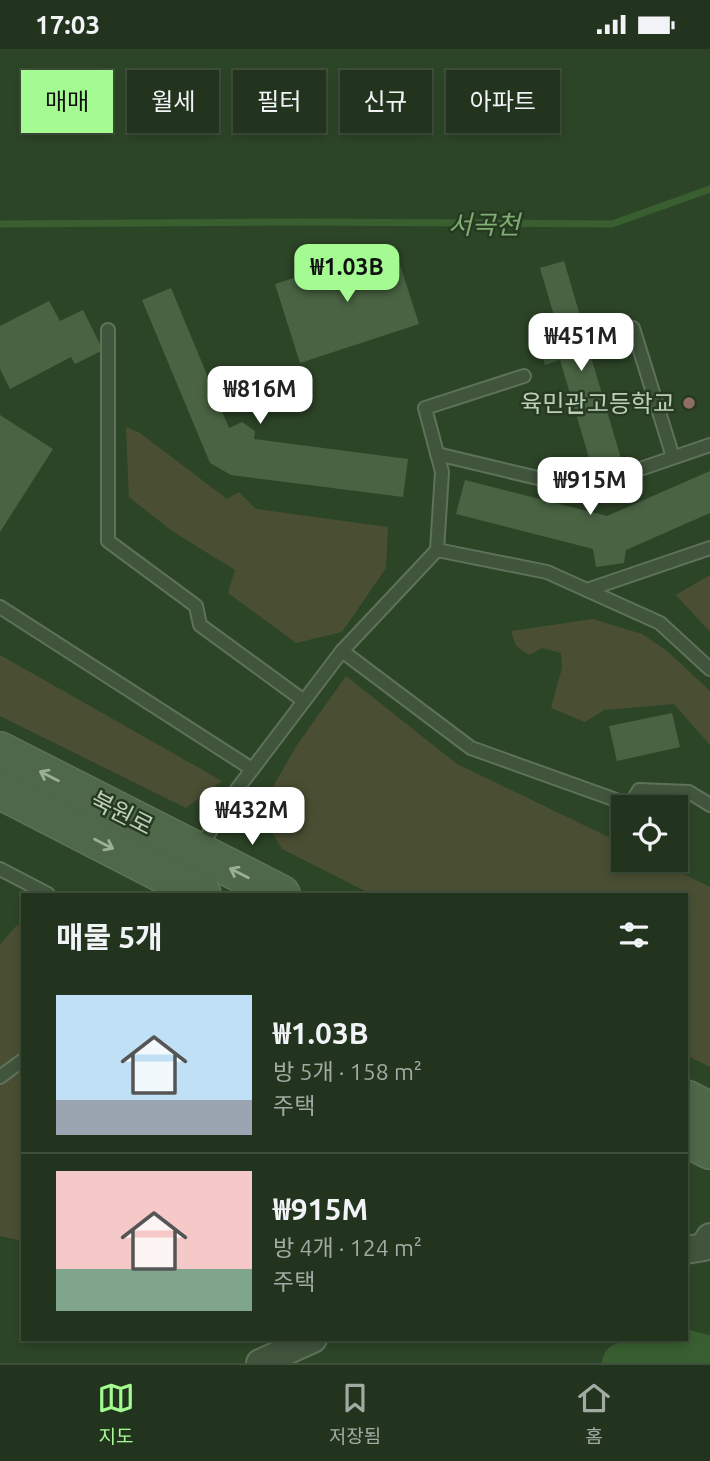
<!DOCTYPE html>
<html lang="ko">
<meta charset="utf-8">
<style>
:root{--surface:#22341d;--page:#2e3f2a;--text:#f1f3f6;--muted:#a2aaa4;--line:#3f4f3b;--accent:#a3fb91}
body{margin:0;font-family:Ubuntu,"Noto Sans KR",sans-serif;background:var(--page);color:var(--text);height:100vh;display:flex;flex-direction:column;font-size:26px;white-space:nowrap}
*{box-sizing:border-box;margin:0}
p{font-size:23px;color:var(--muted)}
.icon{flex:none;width:38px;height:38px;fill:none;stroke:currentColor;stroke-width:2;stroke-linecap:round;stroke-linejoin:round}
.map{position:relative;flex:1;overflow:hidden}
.details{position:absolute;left:21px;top:844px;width:667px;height:448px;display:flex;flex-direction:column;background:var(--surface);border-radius:0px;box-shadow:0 4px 10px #0003,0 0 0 2px var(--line)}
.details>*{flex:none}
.hud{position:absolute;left:21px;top:21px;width:668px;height:63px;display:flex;gap:14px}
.tools{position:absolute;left:611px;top:746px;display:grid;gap:14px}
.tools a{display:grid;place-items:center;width:77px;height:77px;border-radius:0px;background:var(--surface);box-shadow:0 4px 10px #0003,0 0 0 2px var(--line);font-size:35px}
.price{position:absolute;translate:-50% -60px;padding:0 16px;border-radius:14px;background:#fff;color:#222;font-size:23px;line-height:46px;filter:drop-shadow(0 2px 4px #0008)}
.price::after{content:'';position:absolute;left:50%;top:42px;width:21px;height:16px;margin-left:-10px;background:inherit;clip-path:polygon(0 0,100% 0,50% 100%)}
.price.on{background:var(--accent);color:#111}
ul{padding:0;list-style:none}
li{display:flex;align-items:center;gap:21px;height:175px;padding:0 35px}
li+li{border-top:2px solid var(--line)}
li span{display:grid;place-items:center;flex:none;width:196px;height:140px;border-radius:0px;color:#555}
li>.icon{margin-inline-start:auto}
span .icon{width:84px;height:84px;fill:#fffc;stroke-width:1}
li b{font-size:30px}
h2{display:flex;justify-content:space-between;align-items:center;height:84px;padding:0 35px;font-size:30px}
.chip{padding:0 24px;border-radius:0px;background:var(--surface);box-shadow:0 4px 10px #0003,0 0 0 2px var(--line);font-size:24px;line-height:63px}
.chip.on{background:var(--accent);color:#111}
.status{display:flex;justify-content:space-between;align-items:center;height:49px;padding:0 35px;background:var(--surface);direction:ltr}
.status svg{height:19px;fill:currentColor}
.menu{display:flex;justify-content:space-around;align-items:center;height:98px;border-top:2px solid var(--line);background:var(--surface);font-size:19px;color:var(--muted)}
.menu a{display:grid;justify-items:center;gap:4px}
.menu .on{color:var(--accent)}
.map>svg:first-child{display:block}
</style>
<div class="status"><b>17:03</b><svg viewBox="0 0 49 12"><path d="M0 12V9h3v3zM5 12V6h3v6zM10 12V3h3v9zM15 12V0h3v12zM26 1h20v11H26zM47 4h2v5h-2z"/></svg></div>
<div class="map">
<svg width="710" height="1314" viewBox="0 0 710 1314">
<rect width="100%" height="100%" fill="#2d4527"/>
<!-- green -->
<g fill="#4a4f33">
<path d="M126 378 140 384 227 450 239 443 256 460 388 478 386 519 342 583 296 594 228 544 235 521 172 482 129 448Z"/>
<path d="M710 526V583L676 546Z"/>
<path d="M593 570 642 585 667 602 710 642V696L674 655 604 661 585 673 551 659 562 619 561 604 542 599 529 606 516 597 511 582Z"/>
<path d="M0 606 222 732 186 759 0 667Z"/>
<path d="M346 627 457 715 623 795V810H653L710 838V1018L686 1006V845H371L282 800 259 762 297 696Z"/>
<path d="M17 876 23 877V1192L0 1187V896Z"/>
</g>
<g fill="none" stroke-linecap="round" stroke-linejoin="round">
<!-- stream -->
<path stroke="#395f30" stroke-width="7" d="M0 175 300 173 612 175 710 140"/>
<!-- river -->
<path stroke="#395f30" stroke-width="40" d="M622 1314 672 1297 710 1307"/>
</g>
<!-- building -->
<g fill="#4a6443">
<path d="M394 197 419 275 300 314 275 235Z"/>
<path d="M564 212 581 270 596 266 605 296 589 301 627 430 598 439 560 311 545 316 536 284 557 277 540 219Z"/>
<path d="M171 239 229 379 242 373 255 382 254 390 408 410 403 448 231 426 210 414 142 251Z"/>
<path d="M49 252 60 272 83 261 103 301 75 315 71 308 10 340 0 320V277Z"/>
<path d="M0 366 53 400 0 483Z"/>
<path d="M710 422V464L626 501 624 514 596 518 593 500 456 465 465 431 607 467Z"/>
<path d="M672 664 680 698 617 712 609 677Z"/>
</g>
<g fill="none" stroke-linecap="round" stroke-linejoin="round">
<!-- lane casing -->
<g stroke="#5e725a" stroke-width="16">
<g id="lane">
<path d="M108 281V492L196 557 200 576 304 652"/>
<path d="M609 286 633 279 673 408"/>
<path d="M437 405 563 435"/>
<path d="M643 419 710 396"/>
<path d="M437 501 442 423 425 359 524 327"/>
<path d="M587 541 710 499"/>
<path d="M0 558 252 720"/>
<path d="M342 602 471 699 630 756 639 741 689 743 710 756"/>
<path d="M199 800 235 743 342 602 437 501 547 523 660 574 710 620"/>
<path d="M0 820 48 845"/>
<path d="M0 1028 23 1011"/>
</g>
</g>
<!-- street casing -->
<g stroke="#5e725a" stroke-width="30">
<g id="street">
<path d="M686 1201 704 1198 710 1188"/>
<path d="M260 1314 313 1290"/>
</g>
</g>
<!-- secondary casing -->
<g stroke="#5e725a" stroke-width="40">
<g id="secondary">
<path d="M0 702 281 845"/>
<path d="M0 741 202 845"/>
<path d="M686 1050 710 1062"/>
<path d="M686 1089 710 1101"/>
</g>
</g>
<!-- lane -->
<use href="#lane" stroke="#41543c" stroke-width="12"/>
<!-- street -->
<use href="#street" stroke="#41543c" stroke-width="26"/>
<!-- secondary -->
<use href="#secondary" stroke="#4e6849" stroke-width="37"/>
</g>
<!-- one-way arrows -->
<defs><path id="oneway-shaft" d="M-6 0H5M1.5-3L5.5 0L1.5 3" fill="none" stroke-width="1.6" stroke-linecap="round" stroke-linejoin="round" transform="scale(1.75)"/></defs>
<g stroke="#9caf97">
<use href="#oneway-shaft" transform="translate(49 727) rotate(-153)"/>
<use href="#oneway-shaft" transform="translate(104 795) rotate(27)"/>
<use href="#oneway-shaft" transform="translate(239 824) rotate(-153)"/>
</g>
<!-- markers -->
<circle fill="#8d6e63" stroke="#253a20" stroke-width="2.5" cx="689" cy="354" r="7"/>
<g text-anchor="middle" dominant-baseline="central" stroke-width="5" stroke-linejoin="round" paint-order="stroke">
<!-- poi labels -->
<g font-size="24" fill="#bdceb9" stroke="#253a20" text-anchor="end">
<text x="675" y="354">육민관고등학교</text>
</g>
<!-- street labels -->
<g font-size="24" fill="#bdceb9" stroke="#253a20">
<text transform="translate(122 764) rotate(27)">북원로</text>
</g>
<!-- water labels -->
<g font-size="26" font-style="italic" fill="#7fad72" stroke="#253a20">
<text x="484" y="175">서곡천</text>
</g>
</g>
</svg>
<div class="tools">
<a><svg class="icon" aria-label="locate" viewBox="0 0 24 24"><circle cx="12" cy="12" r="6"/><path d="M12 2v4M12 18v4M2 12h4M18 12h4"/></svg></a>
</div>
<b class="price on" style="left:347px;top:255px">₩1.03B</b>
<b class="price" style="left:581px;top:324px">₩451M</b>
<b class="price" style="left:260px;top:377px">₩816M</b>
<b class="price" style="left:590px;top:468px">₩915M</b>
<b class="price" style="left:252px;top:798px">₩432M</b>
<div class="hud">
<a class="chip on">매매</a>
<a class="chip">월세</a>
<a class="chip">필터</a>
<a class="chip">신규</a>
<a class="chip">아파트</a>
</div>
<section class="details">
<h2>매물 5개<svg class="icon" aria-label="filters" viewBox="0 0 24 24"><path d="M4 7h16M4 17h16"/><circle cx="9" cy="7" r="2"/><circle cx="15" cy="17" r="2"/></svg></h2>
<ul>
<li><span style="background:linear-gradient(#bfe0f5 75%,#9aa5b1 0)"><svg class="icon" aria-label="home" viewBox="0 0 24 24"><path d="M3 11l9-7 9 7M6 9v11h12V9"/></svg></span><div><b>₩1.03B</b><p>방 5개 · 158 m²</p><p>주택</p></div></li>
<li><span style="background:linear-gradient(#f6c9c9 70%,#7fa58c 0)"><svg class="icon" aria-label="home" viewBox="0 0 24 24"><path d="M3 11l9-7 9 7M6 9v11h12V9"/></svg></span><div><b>₩915M</b><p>방 4개 · 124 m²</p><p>주택</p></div></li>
</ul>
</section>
</div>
<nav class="menu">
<a class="on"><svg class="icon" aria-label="map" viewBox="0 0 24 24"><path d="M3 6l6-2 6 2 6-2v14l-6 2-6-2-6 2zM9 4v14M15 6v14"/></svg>지도</a>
<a><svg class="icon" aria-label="saved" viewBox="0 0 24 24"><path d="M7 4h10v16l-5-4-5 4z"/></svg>저장됨</a>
<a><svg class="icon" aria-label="home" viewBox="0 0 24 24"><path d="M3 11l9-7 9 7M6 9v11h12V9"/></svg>홈</a>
</nav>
